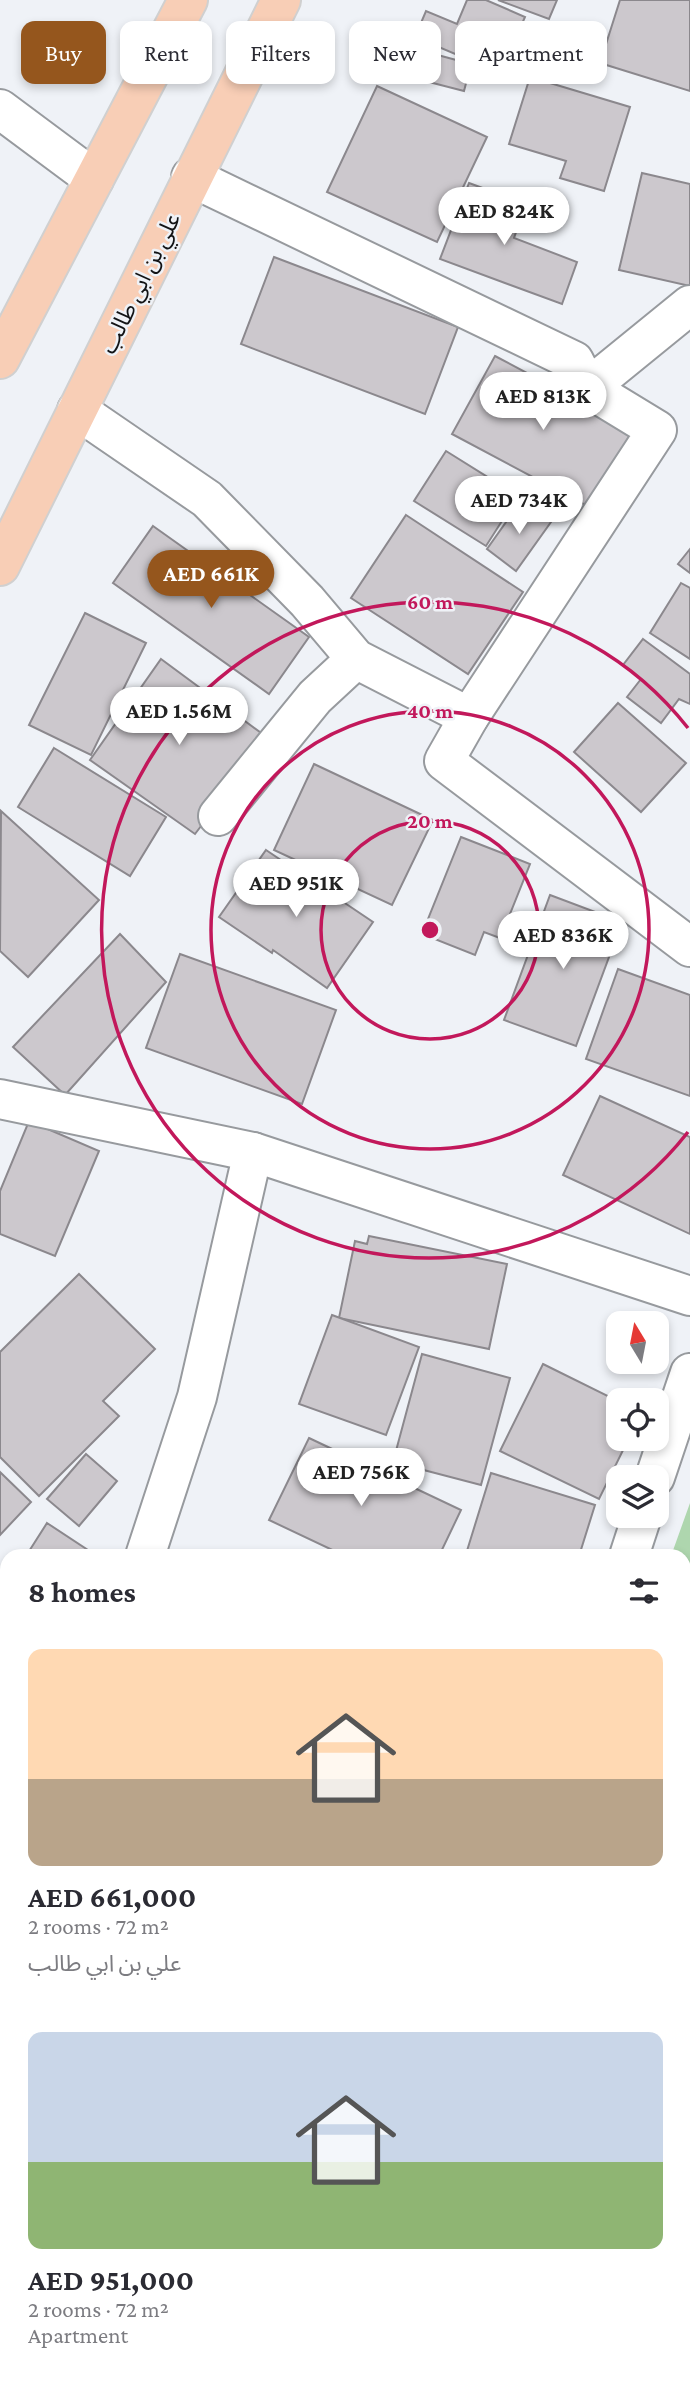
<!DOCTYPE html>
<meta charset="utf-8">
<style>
:root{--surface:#fff;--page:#f2f2f3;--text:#2b2b33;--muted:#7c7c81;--accent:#95561d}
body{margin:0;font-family:"Crimson Pro","Noto Sans Arabic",serif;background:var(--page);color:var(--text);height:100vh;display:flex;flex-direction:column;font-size:26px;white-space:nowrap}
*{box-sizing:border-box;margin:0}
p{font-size:23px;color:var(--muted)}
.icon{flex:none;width:38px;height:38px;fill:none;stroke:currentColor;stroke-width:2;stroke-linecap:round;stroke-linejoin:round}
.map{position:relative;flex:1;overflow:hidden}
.drawer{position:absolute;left:0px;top:1549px;width:691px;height:842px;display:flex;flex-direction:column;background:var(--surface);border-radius:21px 21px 0 0;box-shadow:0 4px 10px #0003}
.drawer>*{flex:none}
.hud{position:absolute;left:21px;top:21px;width:649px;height:63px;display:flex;gap:14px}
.needle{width:46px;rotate:350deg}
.controls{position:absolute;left:606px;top:1311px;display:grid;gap:14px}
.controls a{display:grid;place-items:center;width:63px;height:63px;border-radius:14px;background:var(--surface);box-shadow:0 4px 10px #0003;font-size:35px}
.price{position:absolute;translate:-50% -60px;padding:0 16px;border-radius:24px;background:#fff;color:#222;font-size:23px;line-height:46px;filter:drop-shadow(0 2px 4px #0008)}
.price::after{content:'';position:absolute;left:50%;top:42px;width:21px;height:16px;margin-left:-10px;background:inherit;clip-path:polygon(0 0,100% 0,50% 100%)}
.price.selected{background:var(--accent);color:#fff}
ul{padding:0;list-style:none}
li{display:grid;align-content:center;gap:14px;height:371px;padding:0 28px}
li span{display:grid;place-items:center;height:217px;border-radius:14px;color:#555}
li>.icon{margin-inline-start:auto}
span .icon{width:126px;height:126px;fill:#fffc;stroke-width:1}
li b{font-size:30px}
h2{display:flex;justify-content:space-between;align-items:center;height:84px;padding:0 28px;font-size:30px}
.tag{padding:0 24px;border-radius:14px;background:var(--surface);box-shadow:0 4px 10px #0003;font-size:24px;line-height:63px}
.tag.selected{background:var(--accent);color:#fff}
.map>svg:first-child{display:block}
</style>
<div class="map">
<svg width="690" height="2389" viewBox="0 0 690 2389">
<rect width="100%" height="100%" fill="#eff2f7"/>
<!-- green -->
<path fill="#aed6ae" d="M690 1503V1650L684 1652V1556H671Z"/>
<!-- building -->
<g fill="#ccc8cd" stroke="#8b888d" stroke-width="2">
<path d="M467 0H486L525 17 500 73 415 37 426 11 457 24Z"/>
<path d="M498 0H557L549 19Z"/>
<path d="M620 0H690V91L600 63Z"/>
<path d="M397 44 471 64 464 91 390 72Z"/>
<path d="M530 77 630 107 604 191 560 178 566 161 509 144Z"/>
<path d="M377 86 487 137 437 242 327 192Z"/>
<path d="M642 173 690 184V286L619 270Z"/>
<path d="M469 183 526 204 514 238 577 262 562 304 440 259Z"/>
<path d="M274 257 458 327 425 414 241 344Z"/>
<path d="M495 356 634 430 591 508 452 434Z"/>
<path d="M446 451 518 496 486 546 414 501Z"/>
<path d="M521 501 551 522 516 571 487 549Z"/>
<path d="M406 515 523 592 468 674 351 598Z"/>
<path d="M153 526 309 637 269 694 113 583Z"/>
<path d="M690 549V573L678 564Z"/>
<path d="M681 583 690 588V659L650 633Z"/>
<path d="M85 613 146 643 91 755 29 725Z"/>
<path d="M643 639 690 674V704L679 699 661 723 627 697 641 679 623 665Z"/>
<path d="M161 659 268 738 195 834 90 760Z"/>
<path d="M618 703 686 763 641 812 574 752Z"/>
<path d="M54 748 166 817 130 876 18 807Z"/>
<path d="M314 764 433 820 392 905 274 850Z"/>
<path d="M1 811 99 900 28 977 0 951Z"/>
<path d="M461 837 530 864 510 914 514 916 505 940 484 932 475 955 422 934Z"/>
<path d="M266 850 373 922 327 988 273 950 272 953 219 917Z"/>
<path d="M550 895 622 922 576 1046 504 1020Z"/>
<path d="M120 934 166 982 65 1095 13 1047Z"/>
<path d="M180 954 336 1010 302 1104 146 1048Z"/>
<path d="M618 969 690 995V1096L586 1059Z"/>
<path d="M600 1096 690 1137V1234L563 1175Z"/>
<path d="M29 1121 99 1151 55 1256 0 1234V1191Z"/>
<path d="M369 1236 507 1264 489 1349 339 1318 355 1241 367 1244Z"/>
<path d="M79 1274 155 1349 103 1401 119 1416 39 1496 0 1457V1352Z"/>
<path d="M332 1315 419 1347 386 1435 299 1404Z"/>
<path d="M422 1354 510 1378 481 1485 393 1462Z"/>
<path d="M543 1364 618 1401V1438H629L599 1499 500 1451Z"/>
<path d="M309 1438 461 1510 439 1556H345L269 1520Z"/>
<path d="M86 1454 117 1481 79 1526 47 1499Z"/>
<path d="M0 1472 31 1502 0 1535Z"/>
<path d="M491 1473 595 1505 579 1556H472L466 1554Z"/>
<path d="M47 1523 97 1556H26Z"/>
<path d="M0 1723 7 1724V1858L0 1857Z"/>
<path d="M690 1800V1882L684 1884V1802Z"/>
<path d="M690 1896V1994L684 1995V1897Z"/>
<path d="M690 2072V2161L684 2163V2073Z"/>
<path d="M690 2175V2309L684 2310V2176Z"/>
</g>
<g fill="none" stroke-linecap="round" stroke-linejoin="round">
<!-- minor casing -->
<g stroke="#979a9e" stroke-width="42">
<g id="minor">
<path d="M0 109 94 179"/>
<path d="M191 177 574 361 588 388 657 430 469 717 444 761 690 947"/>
<path d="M588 388 690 305"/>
<path d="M77 410 207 499 307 601 356 659 469 717"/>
<path d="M218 816 315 697 356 659"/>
<path d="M0 1099 253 1152 690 1296"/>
<path d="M655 1477 690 1373"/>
<path d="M145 1556 197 1397 253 1152"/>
<path d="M629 1556 642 1516"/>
<path d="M0 1685 7 1689"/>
<path d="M684 1712 690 1710"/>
<path d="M684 2025 690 2024"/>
<path d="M0 2070 7 2043"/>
<path d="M360 2389 362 2384"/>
</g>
</g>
<!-- major casing -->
<g stroke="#d0d0d0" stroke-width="42">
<g id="major">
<path d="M0 359 188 0"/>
<path d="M0 566 281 0"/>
</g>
</g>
<!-- minor -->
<use href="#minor" stroke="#fff" stroke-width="38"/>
<!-- major -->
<use href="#major" stroke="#f8ceb6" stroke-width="38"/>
</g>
<!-- distance rings -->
<g fill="none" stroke="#c2185b" stroke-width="3.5">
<circle cx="430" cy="930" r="109"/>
<circle cx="430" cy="930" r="219"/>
<path d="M688 1132A328 328 0 1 1 688 728"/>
</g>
<g text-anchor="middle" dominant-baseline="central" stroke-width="5" stroke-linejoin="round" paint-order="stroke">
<!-- street labels -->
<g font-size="23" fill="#121315" stroke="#eff2f7">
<text transform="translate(140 283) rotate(-64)">علي بن ابي طالب</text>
</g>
</g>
<circle cx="430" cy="930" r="10" fill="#c2185b" stroke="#eff2f7" stroke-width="3.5"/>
<g font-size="21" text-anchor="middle" font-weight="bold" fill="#c2185b" stroke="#eff2f7" stroke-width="5" stroke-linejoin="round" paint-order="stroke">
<text x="430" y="609">60 m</text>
<text x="430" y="718">40 m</text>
<text x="430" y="828">20 m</text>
</g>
</svg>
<div class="controls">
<a><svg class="needle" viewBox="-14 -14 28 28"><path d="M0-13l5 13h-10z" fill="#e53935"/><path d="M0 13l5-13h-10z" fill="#7c7c81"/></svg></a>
<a><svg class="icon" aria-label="locate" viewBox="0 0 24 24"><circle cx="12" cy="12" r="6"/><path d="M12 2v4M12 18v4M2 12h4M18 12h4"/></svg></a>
<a><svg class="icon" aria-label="layers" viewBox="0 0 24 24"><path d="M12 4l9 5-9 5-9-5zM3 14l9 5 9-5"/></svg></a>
</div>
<b class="price" style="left:504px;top:247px">AED 824K</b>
<b class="price" style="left:543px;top:432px">AED 813K</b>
<b class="price" style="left:519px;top:536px">AED 734K</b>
<b class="price selected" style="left:211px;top:610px">AED 661K</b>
<b class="price" style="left:179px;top:747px">AED 1.56M</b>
<b class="price" style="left:296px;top:919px">AED 951K</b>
<b class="price" style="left:563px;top:971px">AED 836K</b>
<b class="price" style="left:361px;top:1508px">AED 756K</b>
<div class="hud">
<a class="tag selected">Buy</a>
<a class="tag">Rent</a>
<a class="tag">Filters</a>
<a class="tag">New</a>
<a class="tag">Apartment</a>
</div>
<section class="drawer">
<h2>8 homes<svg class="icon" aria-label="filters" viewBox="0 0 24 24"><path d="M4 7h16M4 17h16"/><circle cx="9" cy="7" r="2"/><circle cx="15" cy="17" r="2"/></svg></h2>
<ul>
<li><span style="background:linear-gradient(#ffd9b3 60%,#b9a48a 0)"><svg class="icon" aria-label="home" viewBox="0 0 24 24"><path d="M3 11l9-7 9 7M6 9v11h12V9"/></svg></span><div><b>AED 661,000</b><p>2 rooms · 72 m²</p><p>علي بن ابي طالب</p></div></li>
<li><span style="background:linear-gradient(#c9d6e8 60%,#8fb573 0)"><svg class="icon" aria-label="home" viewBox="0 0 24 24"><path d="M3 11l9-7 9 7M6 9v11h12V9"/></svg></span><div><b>AED 951,000</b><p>2 rooms · 72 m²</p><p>Apartment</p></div></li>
</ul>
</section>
</div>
